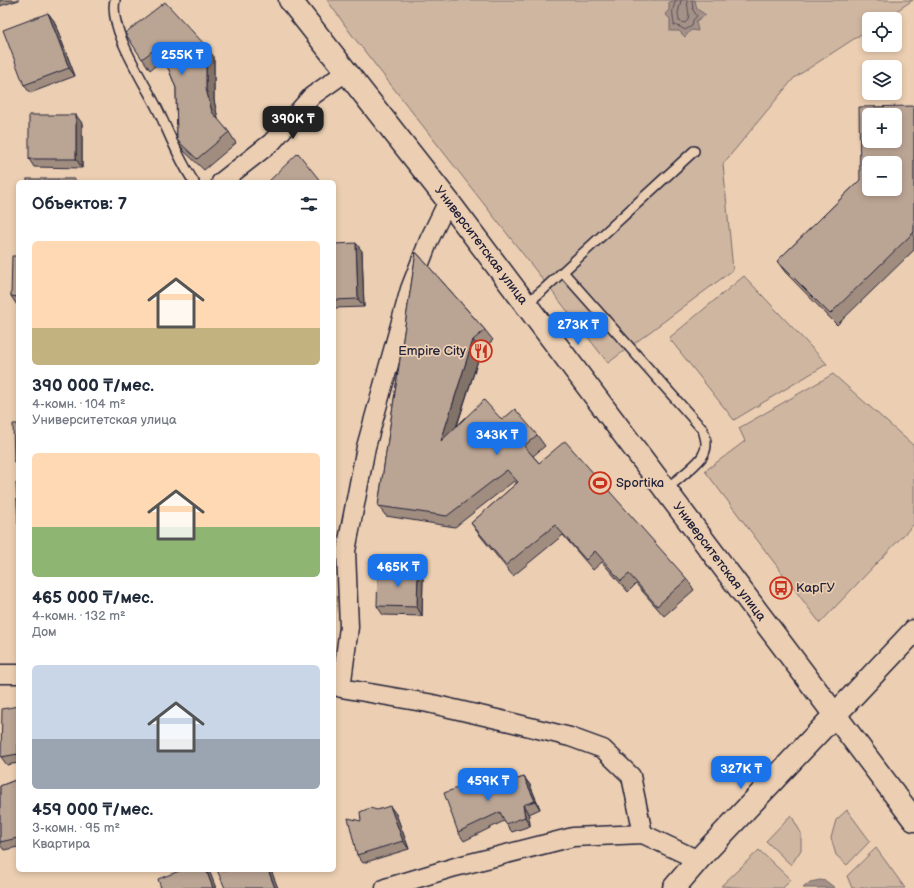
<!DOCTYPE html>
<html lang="ru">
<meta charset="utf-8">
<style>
:root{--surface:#fff;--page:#f2f2f3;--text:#1f2937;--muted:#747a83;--accent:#1a73e8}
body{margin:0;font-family:"Balsamiq Sans",sans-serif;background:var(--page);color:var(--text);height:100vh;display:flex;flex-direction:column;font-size:15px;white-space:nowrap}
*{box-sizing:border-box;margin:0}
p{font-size:13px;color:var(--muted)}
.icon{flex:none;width:22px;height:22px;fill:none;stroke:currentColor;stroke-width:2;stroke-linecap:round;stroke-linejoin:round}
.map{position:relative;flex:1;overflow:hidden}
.sheet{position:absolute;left:16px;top:180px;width:320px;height:692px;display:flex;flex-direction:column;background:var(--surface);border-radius:6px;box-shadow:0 2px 6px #0003}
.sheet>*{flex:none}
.tools{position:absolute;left:862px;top:12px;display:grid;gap:8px}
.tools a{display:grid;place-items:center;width:40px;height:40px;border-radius:6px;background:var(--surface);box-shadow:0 2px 6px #0003;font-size:20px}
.price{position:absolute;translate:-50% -34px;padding:0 9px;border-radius:8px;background:var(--accent);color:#fff;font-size:13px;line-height:26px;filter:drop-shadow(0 1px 2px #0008)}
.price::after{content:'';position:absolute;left:50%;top:24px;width:12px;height:9px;margin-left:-6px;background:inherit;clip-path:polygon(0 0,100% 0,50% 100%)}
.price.on{background:#222;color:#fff}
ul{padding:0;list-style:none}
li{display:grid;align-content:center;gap:8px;height:212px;padding:0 16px}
li span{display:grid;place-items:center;height:124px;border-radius:6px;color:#555}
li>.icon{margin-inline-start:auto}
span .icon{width:72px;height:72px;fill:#fffc;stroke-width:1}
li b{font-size:17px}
h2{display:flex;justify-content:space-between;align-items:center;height:48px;padding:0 16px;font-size:17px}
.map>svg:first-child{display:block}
</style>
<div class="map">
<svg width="914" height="888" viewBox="0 0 914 888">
<rect width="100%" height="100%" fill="#eccfb2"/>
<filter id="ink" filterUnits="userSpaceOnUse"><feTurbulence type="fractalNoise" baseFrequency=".025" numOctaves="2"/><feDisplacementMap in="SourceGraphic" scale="8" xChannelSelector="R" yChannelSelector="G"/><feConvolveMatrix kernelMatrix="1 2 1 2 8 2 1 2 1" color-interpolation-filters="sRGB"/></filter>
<g filter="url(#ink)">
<!-- green -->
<g fill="#cfb6a1" stroke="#786c6e">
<path d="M327 0H913L884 19H869V29L794 78 723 164 733 270 608 363 352 35Z"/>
<path d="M744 276 827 364 734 420 669 338Z"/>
<path d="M833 374 914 446V524L820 623 705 471 745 441 739 428Z"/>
<path d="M847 810 870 841 847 865 836 855 831 838 836 820Z"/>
<path d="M791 815 801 833V850L791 865 766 841Z"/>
<path d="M876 848 905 888H852L847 876Z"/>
<path d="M759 850 791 880 783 888H749L721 886Z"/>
</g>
<!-- water -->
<g fill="#a49187" stroke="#706569">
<path d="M678 0H695L697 9 706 15 696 21 698 31 691 30 685 37 679 31H670V19L665 14 669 10V2Z"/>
<path d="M820 880 826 881 835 888H803L810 882Z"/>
</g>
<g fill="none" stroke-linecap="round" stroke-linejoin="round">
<!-- shore -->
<g stroke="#564e59" stroke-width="1">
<path d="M676 0C676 2 674 4 674 6 671 12 674 19 674 25L680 27 685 30 692 26 693 20 697 16 693 10 692 0"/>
<path d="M681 0 678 13 679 21 685 23C692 17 687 9 687 0"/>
</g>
<!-- service casing -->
<g stroke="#22223b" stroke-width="12">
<g id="service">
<path d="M115 0C108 29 145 83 158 110 170 135 179 160 194 182"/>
<path d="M563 272 703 430C706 439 708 447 703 455 699 464 674 482 665 490"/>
<path d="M526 304 543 290 694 151"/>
</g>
</g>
<!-- minor casing -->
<g stroke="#22223b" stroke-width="21">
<g id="minor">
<path d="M221 182 272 142 312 96 346 72"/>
<path d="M448 201 429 240 410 289 366 447 346 551 349 627 341 688 428 703 510 722 570 737 603 749 631 776 643 834"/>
<path d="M0 674H18"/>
<path d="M385 888 455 867 573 837 643 834 698 860"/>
</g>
</g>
<!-- tertiary casing -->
<g stroke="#22223b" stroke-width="25">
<path id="tertiary" d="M674 888 698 860 914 631"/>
</g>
<!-- secondary casing -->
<g stroke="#22223b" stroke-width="25">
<g id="secondary">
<path id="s1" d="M290 0 448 201 914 820"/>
</g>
</g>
<!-- service -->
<use href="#service" stroke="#eccfb2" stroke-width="9"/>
<!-- minor -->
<use href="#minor" stroke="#eccfb2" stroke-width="18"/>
<!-- tertiary -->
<use href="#tertiary" stroke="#eccfb2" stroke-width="22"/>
<!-- secondary -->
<use href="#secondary" stroke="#eccfb2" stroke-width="22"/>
</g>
<!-- wall -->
<g fill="#a08d7f" stroke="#22223b">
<path d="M0 0H19L0 6Z"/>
<path d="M48 13 54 21 75 76 30 93 24 85Z"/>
<path d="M125 33 214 57V100L218 120 229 132 236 143 204 170 184 151 177 140 176 88 169 70 163 60 150 70Z"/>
<path d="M914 106V250L837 325 785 272 777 261 860 180Z"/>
<path d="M82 123V168L34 167 29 159Z"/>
<path d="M334 244 362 251 364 307 334 308Z"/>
<path d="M416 252 485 330 493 340 481 351 457 426 502 420 537 435 545 446 533 456 539 463 687 579 694 590 664 616 636 584 628 592 602 562 593 570 563 535 513 576 478 533 471 523 517 483 514 481 455 527 386 516 378 506Z"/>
<path d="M18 256V305H17L11 296Z"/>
<path d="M18 424V467L14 462Z"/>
<path d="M418 571 423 579 422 616 383 615 377 606Z"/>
<path d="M18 706V763L7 765 1 757Z"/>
<path d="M524 777 530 785 540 809 529 814 530 826 512 832 504 821 464 841 458 832 490 786V788Z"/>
<path d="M18 779V847L4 850 0 845V786Z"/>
<path d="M396 814 409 849 363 863 357 855 361 821Z"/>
</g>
<!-- shaded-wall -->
<g fill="#827368" stroke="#22223b">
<path d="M48 13 54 21 75 76 69 68Z"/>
<path d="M206 46 214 57V100L219 123 212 112 206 89Z"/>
<path d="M76 115 82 123V168L76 159Z"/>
<path d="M356 243 362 251 364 307 358 299Z"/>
<path d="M473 340 481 351 448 452 441 441Z"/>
<path d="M418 571 423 579 422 616 417 607Z"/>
<path d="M524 777 530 785 540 809 535 801Z"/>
<path d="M484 778 490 786 494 797 488 789Z"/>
<path d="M523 805 529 814 530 826 525 817Z"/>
<path d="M390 806 396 814 409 849 403 841Z"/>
<path d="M206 870H209L216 888H213Z"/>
<path d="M268 870H271L278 888H275Z"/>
</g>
<!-- building -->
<g fill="#baa494" stroke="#22223b" fill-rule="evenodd">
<path d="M165 2 206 46V89L212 112 229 132 197 159 177 140 176 88 169 70 155 49 142 59 125 33Z"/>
<path d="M48 13 69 68 24 85 3 30Z"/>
<path d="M914 106V232L830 314 777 261 860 180 859 107ZM869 115H895V141H869ZM869 163H895V189H869Z"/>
<rect x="29" y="115" width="47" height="44"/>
<path d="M298 153 321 182H268Z"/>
<rect x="27" y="179" width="48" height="3"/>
<path d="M356 243 358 299 334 300V244Z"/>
<path d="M416 252 485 330 473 340 441 441 484 400 502 420 515 409 537 435 524 446 539 463 565 441 687 579 657 606 629 574 621 581 595 551 586 560 555 525 506 565 471 523 518 482 507 470 447 516 378 506Z"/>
<path d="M12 256H18V297L11 296Z"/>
<path d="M13 424H18V462H14Z"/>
<path d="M16 483H18V524Z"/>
<path d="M378 570 418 571 417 607 377 606Z"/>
<path d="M18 706V754L1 757 2 709Z"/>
<path d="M524 777 535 801 523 805 525 817 506 824 500 812 458 832 444 793 484 778 488 789Z"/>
<path d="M18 779V838L0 842V786Z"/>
<path d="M390 806 403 841 357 855 348 818 361 821 360 812 370 808 377 810Z"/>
<path d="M182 870H206L213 888H161L158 879Z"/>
<path d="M217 870H268L275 888H225Z"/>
</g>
</g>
<!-- icons -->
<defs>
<g id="restaurant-ring" transform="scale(1.15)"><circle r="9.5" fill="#eccfb2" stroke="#c8321e" stroke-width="1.5"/><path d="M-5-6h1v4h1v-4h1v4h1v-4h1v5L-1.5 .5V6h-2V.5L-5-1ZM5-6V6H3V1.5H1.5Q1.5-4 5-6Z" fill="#c8321e"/></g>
<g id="stadium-ring" transform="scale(1.15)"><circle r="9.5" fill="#eccfb2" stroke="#c8321e" stroke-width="1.5"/><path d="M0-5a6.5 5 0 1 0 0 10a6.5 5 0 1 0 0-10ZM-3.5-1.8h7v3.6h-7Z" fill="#c8321e"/></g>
<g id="bus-ring" transform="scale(1.15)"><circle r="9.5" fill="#eccfb2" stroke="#c8321e" stroke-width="1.5"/><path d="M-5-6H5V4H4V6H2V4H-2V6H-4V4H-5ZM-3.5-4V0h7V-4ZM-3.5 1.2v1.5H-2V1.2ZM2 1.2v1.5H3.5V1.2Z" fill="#c8321e"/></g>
</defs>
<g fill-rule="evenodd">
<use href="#restaurant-ring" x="481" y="351"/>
<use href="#stadium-ring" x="600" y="483"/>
<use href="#bus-ring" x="781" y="588"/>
</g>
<g text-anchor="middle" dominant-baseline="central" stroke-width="3.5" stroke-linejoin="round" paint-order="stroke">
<!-- street labels -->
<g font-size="13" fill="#22223b" stroke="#eccfb2">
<text stroke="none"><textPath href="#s1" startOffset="311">Университетская улица</textPath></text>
<text stroke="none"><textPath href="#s1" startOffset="707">Университетская улица</textPath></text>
</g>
<!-- poi labels -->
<g font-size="13" fill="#22223b" stroke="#eccfb2" text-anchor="start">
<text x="466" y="351" text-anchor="end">Empire City</text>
<text x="616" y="483">Sportika</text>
<text x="796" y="588">КарГУ</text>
</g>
</g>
</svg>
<div class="tools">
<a><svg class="icon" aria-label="locate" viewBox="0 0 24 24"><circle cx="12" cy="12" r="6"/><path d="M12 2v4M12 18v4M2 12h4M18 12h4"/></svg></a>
<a><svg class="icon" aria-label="layers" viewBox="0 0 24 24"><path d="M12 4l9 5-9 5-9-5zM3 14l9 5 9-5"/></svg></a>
<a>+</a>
<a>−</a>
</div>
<b class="price" style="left:182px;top:76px">255K ₸</b>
<b class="price on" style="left:293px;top:140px">390K ₸</b>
<b class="price" style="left:578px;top:346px">273K ₸</b>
<b class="price" style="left:497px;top:456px">343K ₸</b>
<b class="price" style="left:398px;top:588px">465K ₸</b>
<b class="price" style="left:741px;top:790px">327K ₸</b>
<b class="price" style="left:488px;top:802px">459K ₸</b>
<section class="sheet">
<h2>Объектов: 7<svg class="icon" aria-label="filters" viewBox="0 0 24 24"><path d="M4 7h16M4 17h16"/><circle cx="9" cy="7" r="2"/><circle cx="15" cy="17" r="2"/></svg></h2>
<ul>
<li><span style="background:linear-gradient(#ffd9b3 70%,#c2b280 0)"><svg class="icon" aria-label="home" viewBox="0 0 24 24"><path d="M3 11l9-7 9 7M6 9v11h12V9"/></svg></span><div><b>390 000 ₸/мес.</b><p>4-комн. · 104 m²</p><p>Университетская улица</p></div></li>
<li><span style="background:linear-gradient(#ffd9b3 60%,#8fb573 0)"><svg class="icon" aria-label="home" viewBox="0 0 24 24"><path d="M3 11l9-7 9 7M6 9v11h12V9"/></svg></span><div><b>465 000 ₸/мес.</b><p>4-комн. · 132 m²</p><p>Дом</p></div></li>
<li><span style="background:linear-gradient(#c9d6e8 60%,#9aa5b1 0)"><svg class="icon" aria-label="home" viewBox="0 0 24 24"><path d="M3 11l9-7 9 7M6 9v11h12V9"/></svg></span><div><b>459 000 ₸/мес.</b><p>3-комн. · 95 m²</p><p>Квартира</p></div></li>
</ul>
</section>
</div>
